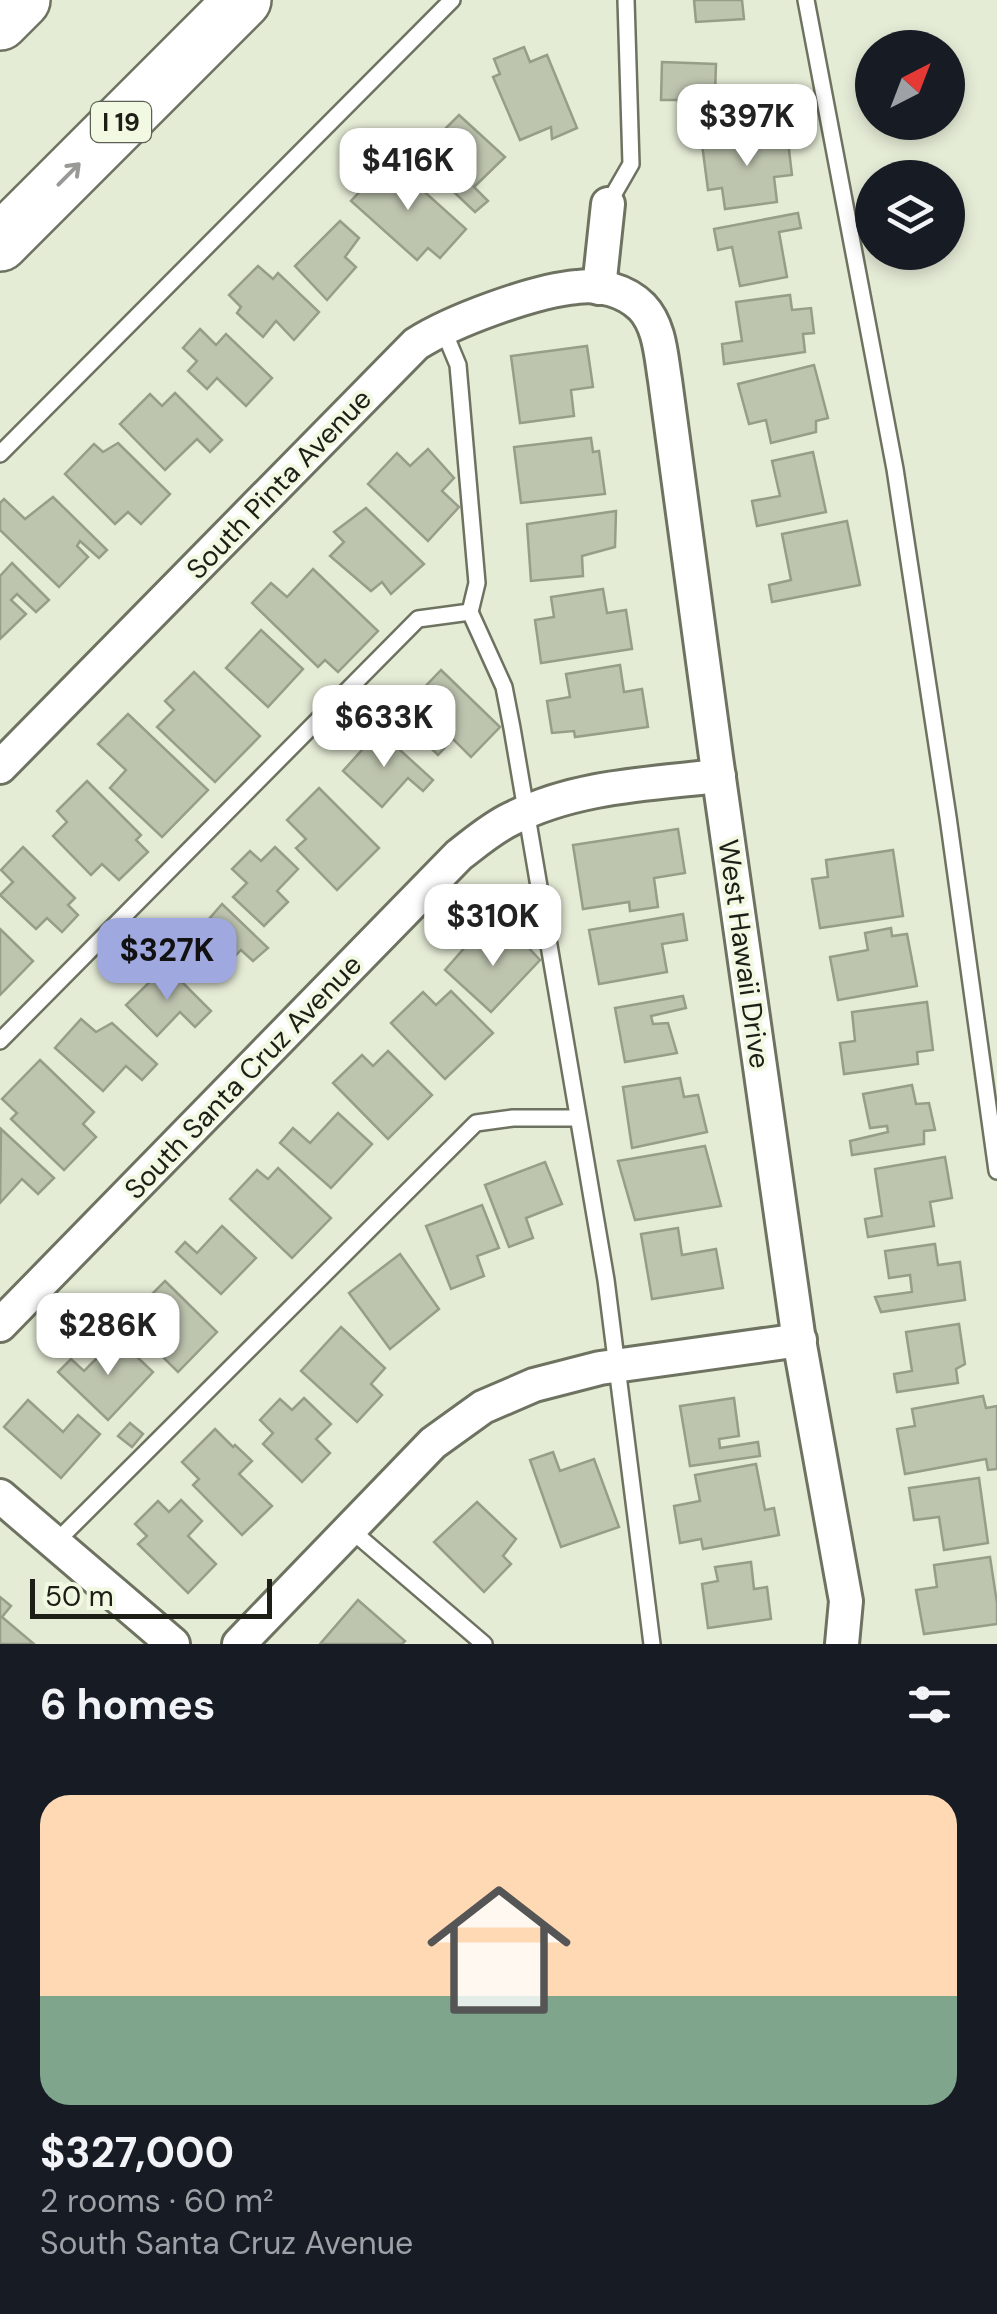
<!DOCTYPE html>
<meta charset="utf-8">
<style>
:root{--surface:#171b24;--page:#242831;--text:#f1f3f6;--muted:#9ea1a6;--line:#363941;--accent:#a0a9df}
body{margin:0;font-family:"DM Sans",sans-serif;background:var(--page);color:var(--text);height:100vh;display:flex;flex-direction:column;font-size:38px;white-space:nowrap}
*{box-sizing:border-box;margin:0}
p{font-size:32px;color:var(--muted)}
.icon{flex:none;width:55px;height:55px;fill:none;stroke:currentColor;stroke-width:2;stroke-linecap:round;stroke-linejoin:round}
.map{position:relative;height:1644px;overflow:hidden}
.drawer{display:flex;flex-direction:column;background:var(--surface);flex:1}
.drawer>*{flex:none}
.needle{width:65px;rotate:42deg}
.controls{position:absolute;left:855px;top:30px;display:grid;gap:20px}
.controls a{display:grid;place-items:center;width:110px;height:110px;border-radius:50%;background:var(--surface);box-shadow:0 5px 15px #0003;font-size:50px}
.scale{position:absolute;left:30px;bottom:25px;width:242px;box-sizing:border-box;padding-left:10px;border:5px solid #1d1f17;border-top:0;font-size:28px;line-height:35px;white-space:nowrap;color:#1d1f17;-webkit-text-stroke:8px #f2f9e3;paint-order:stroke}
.price{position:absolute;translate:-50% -85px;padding:0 22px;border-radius:20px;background:#fff;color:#222;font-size:32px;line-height:65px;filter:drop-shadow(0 2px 5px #0008)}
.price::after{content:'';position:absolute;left:50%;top:60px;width:30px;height:22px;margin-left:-15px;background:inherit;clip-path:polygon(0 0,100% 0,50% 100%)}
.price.selected{background:var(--accent);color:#111}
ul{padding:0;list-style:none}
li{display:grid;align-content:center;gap:20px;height:530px;padding:0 40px}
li+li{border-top:2px solid var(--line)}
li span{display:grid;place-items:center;height:310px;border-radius:30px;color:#555}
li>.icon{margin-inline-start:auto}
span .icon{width:180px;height:180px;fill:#fffc;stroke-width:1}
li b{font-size:42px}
h2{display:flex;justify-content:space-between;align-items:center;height:120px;padding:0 40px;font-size:42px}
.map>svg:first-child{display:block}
</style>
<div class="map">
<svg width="997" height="1644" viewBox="0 0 997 1644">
<rect width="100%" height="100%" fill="#e5ecd6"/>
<!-- building -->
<g fill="#bec5af" stroke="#969d88" stroke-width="2.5">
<path d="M694 0H742L744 19 696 22Z"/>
<path d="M524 47 530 62 547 55 577 128 552 139 551 127 520 140 493 77 500 74 494 59Z"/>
<path d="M662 62 716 64 714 124 679 126 678 100H661Z"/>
<path d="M459 115 505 157 474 187 488 201 475 212 417 157Z"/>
<path d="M787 133 792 175 774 177 777 202 725 209 722 188 708 190 702 144Z"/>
<path d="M389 160 466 229 440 258 428 248 417 260 351 201Z"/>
<path d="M798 213 801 228 779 232 787 277 740 286 732 247 718 250 714 229Z"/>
<path d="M340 221 359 238 345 257 356 267 327 300 295 266Z"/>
<path d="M258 266 273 279 278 273 319 312 294 340 276 321 263 337 237 313 241 307 229 295Z"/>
<path d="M790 295 792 310 811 308 814 333 803 334 805 352 724 364 722 344 742 341 736 302Z"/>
<path d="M200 329 216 345 226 334 272 378 246 406 217 378 207 389 188 371 197 361 183 348Z"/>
<path d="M587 346 593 387 571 390 574 416 520 423 511 356Z"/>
<path d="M814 365 828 418 816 421V432L771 443 766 420 749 424 738 384Z"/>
<path d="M175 393 222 440 210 452 197 439 165 470 120 424 150 394 162 406Z"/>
<path d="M591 438 593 452 599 451 605 494 521 503 514 447Z"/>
<path d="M118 443 170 494 141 524 128 512 115 524 65 474 94 444 103 452Z"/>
<path d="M428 449 454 478 442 491 459 507 428 541 368 484 397 453 410 466Z"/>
<path d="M813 452 826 512 757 526 752 501 780 496 772 461Z"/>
<path d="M53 497 107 550 99 558 80 541 77 546 88 557 59 587 0 530V503L4 499 25 519Z"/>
<path d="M366 508 424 564 391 594 382 582 371 591 330 556 344 542 334 532Z"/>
<path d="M616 511 615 547 582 556 583 576 531 581 527 524Z"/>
<path d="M847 521 860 585 772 602 769 585 791 580 782 534Z"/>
<path d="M12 563 49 600 36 612 17 594 11 600 26 614 0 639V576Z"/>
<path d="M313 569 378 631 338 672 325 660 318 667 252 603 271 583 287 597Z"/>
<path d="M603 589 607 613 626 610 632 649 541 663 535 620 554 617 551 597Z"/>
<path d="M261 630 303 669 268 707 226 668Z"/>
<path d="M620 665 624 692 642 689 648 727 575 737 574 731 552 733 547 701 570 697 566 674Z"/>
<path d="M441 670 500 727 471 757 453 739 438 755 397 716Z"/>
<path d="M194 672 260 736 215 782 157 727 174 710 165 701Z"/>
<path d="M128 714 208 790 162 837 110 788 126 770 98 744Z"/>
<path d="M379 731 433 780 423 791 408 778 382 807 343 771Z"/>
<path d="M87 781 141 835 136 840 148 852 119 880 102 864 91 875 53 836 67 822 57 811Z"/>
<path d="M319 788 379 848 337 890 296 848 306 839 287 820Z"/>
<path d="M678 829 685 873 654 878 658 907 630 911 629 902 583 909 573 845Z"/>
<path d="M23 847 75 898 68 905 78 915 62 932 47 918 36 929 0 895 13 882 1 870Z"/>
<path d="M275 847 298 869 277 891 288 902 264 926 233 897 247 883 232 869 250 851 261 861Z"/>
<path d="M893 850 903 916 820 928 812 879 828 877 826 860Z"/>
<path d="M222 904 268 948 253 961 241 950 212 980 182 950Z"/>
<path d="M683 914 687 940 662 944 667 972 599 984 589 930Z"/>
<path d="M510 928 540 960 491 1012 445 970 474 937 492 953Z"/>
<path d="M891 928 892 936 907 934 917 986 838 1000 830 957 868 950 865 933Z"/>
<path d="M0 929 33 961 0 995Z"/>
<path d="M166 966 211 1011 195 1027 180 1012 157 1036 126 1005Z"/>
<path d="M451 991 493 1033 445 1079 391 1023 423 992 436 1005Z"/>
<path d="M683 996 686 1008 651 1016 653 1024 668 1023 677 1053 625 1062 615 1008Z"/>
<path d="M927 1002 933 1050 917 1052 918 1064 844 1074 840 1043 855 1041 852 1012Z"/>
<path d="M81 1019 96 1032 112 1023 157 1064 142 1080 126 1066 103 1091 55 1048Z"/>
<path d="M388 1051 432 1095 388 1139 333 1083 362 1055 373 1066Z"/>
<path d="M40 1060 94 1112 83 1124 96 1137 64 1170 11 1119 17 1113 2 1099Z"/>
<path d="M680 1078 684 1097 698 1095 707 1132 632 1148 623 1087Z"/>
<path d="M912 1085 916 1104 929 1103 935 1130 924 1131V1144L852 1155 850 1141 888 1132 887 1126 870 1128 863 1094Z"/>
<path d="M338 1113 372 1144 331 1188 280 1143 293 1128 310 1143Z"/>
<path d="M1 1129 54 1178 38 1194 22 1179 0 1203Z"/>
<path d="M705 1146 721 1206 635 1220 618 1161Z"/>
<path d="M945 1157 952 1198 930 1202 934 1226 868 1237 865 1219 882 1216 875 1169Z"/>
<path d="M545 1162 562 1204 526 1218 533 1238 509 1247 485 1185Z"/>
<path d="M278 1168 331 1218 292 1258 230 1199 257 1170 268 1179Z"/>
<path d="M482 1205 499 1248 477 1256 484 1276 451 1289 426 1226Z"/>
<path d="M222 1226 256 1258 221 1294 176 1252 185 1242 197 1253Z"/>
<path d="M678 1228 682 1255 716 1249 723 1288 652 1299 641 1234Z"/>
<path d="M935 1244 938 1265 960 1262 965 1300 881 1312 875 1297 912 1292 910 1275 889 1278 885 1251Z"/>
<path d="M400 1254 439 1309 390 1349 349 1293Z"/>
<path d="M165 1281 217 1332 178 1372 120 1315 129 1305 142 1317 149 1310 143 1303Z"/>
<path d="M959 1324 965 1364 956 1369 958 1383 897 1392 894 1374 912 1371 906 1332Z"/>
<path d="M341 1327 385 1368 371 1384 382 1395 357 1422 301 1371Z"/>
<path d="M117 1338 153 1372 108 1420 58 1372 71 1359 84 1371Z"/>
<path d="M983 1396 986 1408 997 1406V1469L988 1470 986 1459 905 1474 897 1429 915 1426 912 1409Z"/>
<path d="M304 1398 331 1424 316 1439 330 1453 302 1482 263 1444 273 1433 260 1420 280 1399 292 1410Z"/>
<path d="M734 1398 739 1436 719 1439 720 1448 758 1442 760 1456 690 1466 680 1406Z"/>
<path d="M28 1400 63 1432 78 1415 100 1434 61 1478 4 1427Z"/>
<path d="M130 1423 143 1434 132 1447 118 1436Z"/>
<path d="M215 1429 233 1447 235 1445 252 1461 239 1474 272 1506 242 1535 193 1485 199 1479 182 1462Z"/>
<path d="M553 1452 560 1471 594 1459 619 1527 561 1547 530 1460Z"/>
<path d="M756 1464 765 1510 774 1508 779 1535 703 1549 701 1539 680 1543 674 1506 700 1501 695 1475Z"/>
<path d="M979 1478 988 1543 944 1550 939 1517 914 1520 909 1488Z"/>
<path d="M181 1500 202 1521 188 1536 216 1564 188 1593 138 1544 147 1536 135 1524 158 1501 169 1512Z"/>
<path d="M477 1502 516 1539 503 1556 511 1564 484 1592 434 1542Z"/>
<path d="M990 1557 997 1603V1624L924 1634 916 1590 937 1587 934 1565Z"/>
<path d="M751 1562 754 1589 767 1587 771 1619 708 1628 702 1584 718 1581 715 1567Z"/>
<path d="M0 1597 11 1606 2 1617 34 1644H0Z"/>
<path d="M358 1600 405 1641 402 1644H320Z"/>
</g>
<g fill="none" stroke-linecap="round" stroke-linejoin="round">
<!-- service casing -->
<g stroke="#6d7360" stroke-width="20">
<g id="service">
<path d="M806 0 895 469 948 817 997 1171"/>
<path d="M608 204 631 164 626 0"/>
<path d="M0 454 452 0"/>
<path d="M470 612 504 687 512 728 606 1280 652 1644"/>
<path d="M0 1041 418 619 470 612 477 583 458 365 443 329"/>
<path d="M351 1530 484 1644"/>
<path d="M55 1543 476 1123 513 1118H578"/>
</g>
</g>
<!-- minor casing -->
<g stroke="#6d7360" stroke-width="38">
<g id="minor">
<path d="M599 288 608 204"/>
<path d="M0 767 416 344C452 321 533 291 577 287 599 284 625 290 642 307 660 326 661 356 665 380L716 757 798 1334 846 1601 842 1644"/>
<path d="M0 1325 459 855C476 842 492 828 511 819 575 786 649 784 719 776"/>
<path d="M0 1496 173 1644"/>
<path d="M239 1644 433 1443 483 1407 534 1385 600 1368 800 1340"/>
</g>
</g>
<!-- motorway casing -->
<g stroke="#6d7360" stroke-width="60">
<g id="motorway">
<path d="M0 22 22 0"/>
<path d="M0 243 243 0"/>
</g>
</g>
<!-- service -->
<use href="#service" stroke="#fff" stroke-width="15"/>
<!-- minor -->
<use href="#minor" stroke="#fff" stroke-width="32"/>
<!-- motorway -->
<use href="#motorway" stroke="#fff" stroke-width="55"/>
</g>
<!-- one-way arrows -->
<defs><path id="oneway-shaft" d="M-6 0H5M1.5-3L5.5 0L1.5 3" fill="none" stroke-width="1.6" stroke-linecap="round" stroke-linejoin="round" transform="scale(2.5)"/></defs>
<use stroke="#999a97" href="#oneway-shaft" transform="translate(69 174) rotate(-45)"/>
<g text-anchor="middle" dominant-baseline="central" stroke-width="8" stroke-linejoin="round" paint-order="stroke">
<!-- shield labels -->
<rect fill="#f2f9e3" stroke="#5d6054" stroke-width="2.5" x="91" y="102" width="60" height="40" rx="8"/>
<g font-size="25" font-weight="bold" fill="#1d1f17">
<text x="121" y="122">I 19</text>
</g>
<!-- street labels -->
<g font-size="28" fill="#1d1f17" stroke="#f2f9e3">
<text transform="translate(279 484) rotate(-46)">South Pinta Avenue</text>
<text transform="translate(744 954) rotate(82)">West Hawaii Drive</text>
<text transform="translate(243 1077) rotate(-46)">South Santa Cruz Avenue</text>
</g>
</g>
</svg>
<div class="controls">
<a><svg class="needle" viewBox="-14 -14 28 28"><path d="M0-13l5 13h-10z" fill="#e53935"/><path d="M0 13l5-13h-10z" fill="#9ea1a6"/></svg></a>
<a><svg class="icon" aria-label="layers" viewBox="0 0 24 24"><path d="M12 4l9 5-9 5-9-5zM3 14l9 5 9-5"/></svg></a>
</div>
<div class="scale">50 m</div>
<b class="price" style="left:747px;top:169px">$397K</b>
<b class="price" style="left:408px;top:213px">$416K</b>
<b class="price" style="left:384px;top:770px">$633K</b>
<b class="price" style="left:493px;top:969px">$310K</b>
<b class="price selected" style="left:167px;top:1003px">$327K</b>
<b class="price" style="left:108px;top:1378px">$286K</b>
</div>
<section class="drawer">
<h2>6 homes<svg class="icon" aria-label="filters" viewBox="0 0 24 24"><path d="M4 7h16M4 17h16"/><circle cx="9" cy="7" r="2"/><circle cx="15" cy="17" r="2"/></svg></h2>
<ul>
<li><span style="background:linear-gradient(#ffd9b3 65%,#7fa58c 0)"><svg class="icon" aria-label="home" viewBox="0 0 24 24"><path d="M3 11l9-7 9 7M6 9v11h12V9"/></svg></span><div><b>$327,000</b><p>2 rooms · 60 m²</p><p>South Santa Cruz Avenue</p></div></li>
</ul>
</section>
